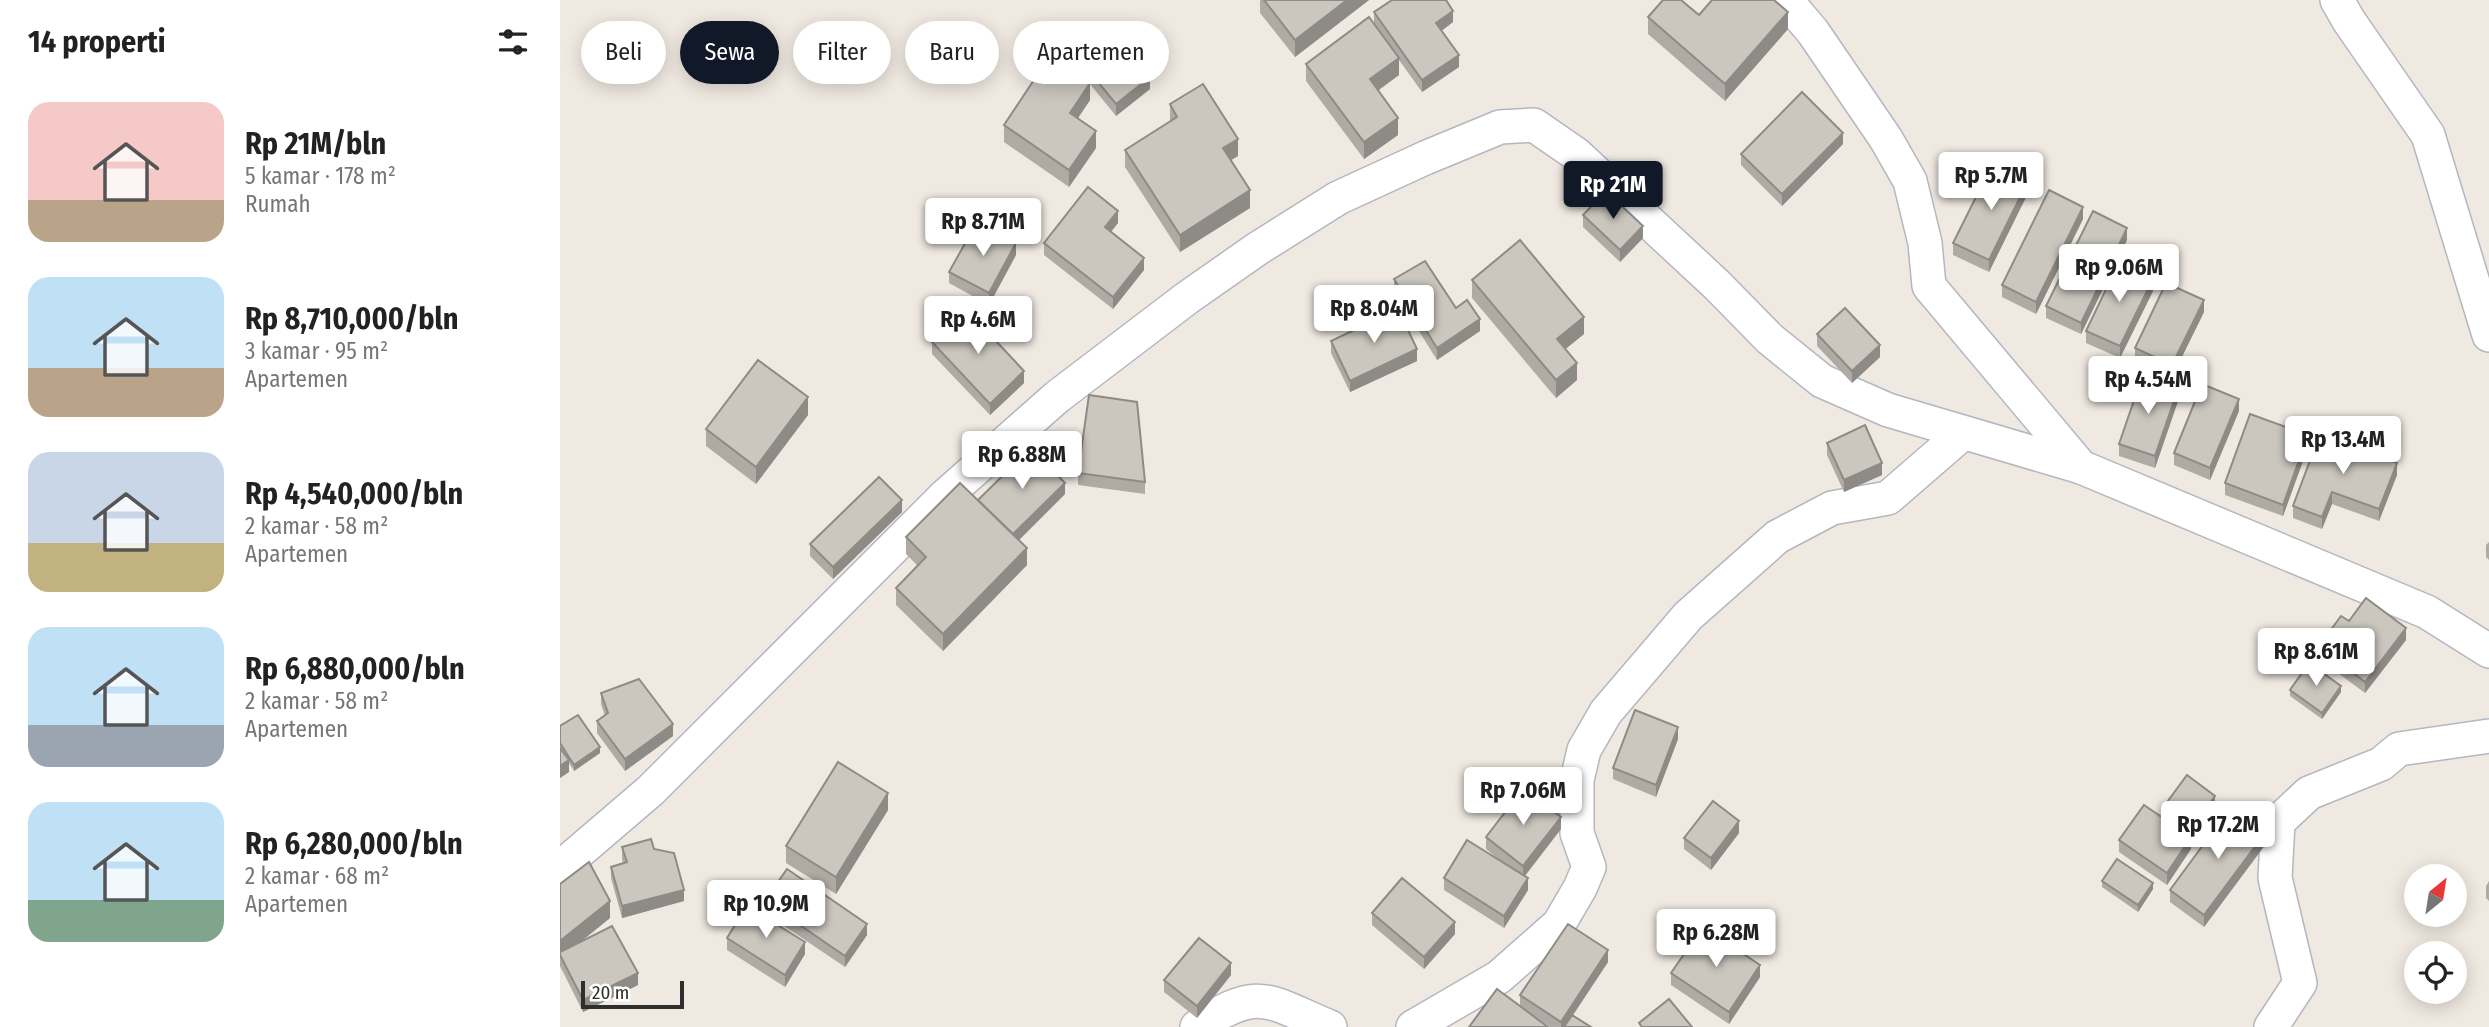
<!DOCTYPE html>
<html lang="id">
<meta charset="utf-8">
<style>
:root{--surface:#fff;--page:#f2f2f2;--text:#222;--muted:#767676;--accent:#111827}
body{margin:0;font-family:"Fira Sans Condensed",sans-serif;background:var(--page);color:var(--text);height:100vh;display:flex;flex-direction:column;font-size:26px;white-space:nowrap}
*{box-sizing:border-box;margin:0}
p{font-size:23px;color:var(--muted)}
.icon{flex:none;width:38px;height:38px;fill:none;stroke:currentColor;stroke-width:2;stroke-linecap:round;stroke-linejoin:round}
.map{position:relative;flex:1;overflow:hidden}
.side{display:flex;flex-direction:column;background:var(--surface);width:560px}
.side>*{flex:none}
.guide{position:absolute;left:21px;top:21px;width:665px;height:63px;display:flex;gap:14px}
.needle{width:46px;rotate:30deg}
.fabs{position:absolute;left:1844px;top:864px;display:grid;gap:14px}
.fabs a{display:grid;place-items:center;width:63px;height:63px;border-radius:50%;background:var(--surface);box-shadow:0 4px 18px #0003;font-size:35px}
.scale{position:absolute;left:21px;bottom:18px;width:103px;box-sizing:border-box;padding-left:7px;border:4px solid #2e2e2e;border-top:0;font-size:19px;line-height:24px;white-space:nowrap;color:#2e2e2e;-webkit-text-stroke:5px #fff;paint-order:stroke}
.price{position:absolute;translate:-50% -60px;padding:0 16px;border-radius:7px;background:#fff;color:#222;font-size:23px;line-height:46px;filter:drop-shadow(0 2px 4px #0008)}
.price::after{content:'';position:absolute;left:50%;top:42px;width:21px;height:16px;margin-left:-10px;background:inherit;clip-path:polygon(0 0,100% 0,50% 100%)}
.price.selected{background:var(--accent);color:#fff}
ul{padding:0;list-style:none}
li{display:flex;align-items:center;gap:21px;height:175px;padding:0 28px}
li span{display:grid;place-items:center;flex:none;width:196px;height:140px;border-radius:21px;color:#555}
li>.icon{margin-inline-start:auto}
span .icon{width:84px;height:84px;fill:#fffc;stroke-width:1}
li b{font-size:30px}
h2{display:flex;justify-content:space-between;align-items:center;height:84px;padding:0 28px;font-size:30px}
.pill{padding:0 24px;border-radius:32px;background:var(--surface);box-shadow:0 4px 18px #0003;font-size:24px;line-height:63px}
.pill.selected{background:var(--accent);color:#fff}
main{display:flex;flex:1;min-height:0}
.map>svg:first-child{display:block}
</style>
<main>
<section class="side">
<h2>14 properti<svg class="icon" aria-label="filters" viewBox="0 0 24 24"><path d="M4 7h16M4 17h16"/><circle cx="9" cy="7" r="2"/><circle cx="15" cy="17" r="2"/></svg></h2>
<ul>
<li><span style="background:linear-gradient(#f6c9c9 70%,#b9a48a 0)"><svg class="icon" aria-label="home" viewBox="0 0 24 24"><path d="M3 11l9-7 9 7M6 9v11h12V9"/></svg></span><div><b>Rp 21M/bln</b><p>5 kamar · 178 m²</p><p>Rumah</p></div></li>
<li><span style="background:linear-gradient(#bfe0f5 65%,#b9a48a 0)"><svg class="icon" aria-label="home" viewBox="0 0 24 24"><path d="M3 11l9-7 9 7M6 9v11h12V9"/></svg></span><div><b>Rp 8,710,000/bln</b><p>3 kamar · 95 m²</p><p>Apartemen</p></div></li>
<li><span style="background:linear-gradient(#c9d6e8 65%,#c2b280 0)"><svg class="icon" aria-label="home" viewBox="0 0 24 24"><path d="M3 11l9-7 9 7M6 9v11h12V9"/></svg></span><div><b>Rp 4,540,000/bln</b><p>2 kamar · 58 m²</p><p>Apartemen</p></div></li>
<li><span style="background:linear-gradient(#bfe0f5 70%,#9aa5b1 0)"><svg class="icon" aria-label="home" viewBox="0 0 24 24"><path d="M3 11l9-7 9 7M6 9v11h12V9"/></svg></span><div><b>Rp 6,880,000/bln</b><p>2 kamar · 58 m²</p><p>Apartemen</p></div></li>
<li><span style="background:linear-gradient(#bfe0f5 70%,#7fa58c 0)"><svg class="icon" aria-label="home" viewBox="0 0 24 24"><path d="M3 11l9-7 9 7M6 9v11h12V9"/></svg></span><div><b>Rp 6,280,000/bln</b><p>2 kamar · 68 m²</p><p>Apartemen</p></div></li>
</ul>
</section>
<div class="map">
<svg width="1929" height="1027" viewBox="0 0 1929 1027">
<rect width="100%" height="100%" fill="#efe9e1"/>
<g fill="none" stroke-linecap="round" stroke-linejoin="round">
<!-- minor casing -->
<g stroke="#b4b7c1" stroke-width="36">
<g id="minor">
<path d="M1226 0 1253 32 1326 139 1350 181 1365 243 1369 286 1521 467"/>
<path d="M1777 0 1789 21 1868 135 1929 335"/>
<path d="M0 868 90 791 386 495 497 397 627 298 697 249 778 198 865 158 940 127 974 125 1016 154 1157 285 1210 339 1262 381 1328 410 1521 467 1867 612 1929 651"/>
<path d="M637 1027C700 985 707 1001 770 1027"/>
<path d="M853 1027 939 977 999 924 1020 888 1029 867 1017 833V780L1024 750 1046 712 1128 616 1217 537 1272 508 1328 498 1403 433"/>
<path d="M1711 1027 1740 983 1715 878 1718 822 1749 793 1821 764 1839 749 1929 736"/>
</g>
</g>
<!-- minor -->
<use href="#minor" stroke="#fff" stroke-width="33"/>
</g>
<!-- wall -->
<g fill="#afaba4">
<path d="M700 0H809L735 57 700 13Z"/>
<path d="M814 12 893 22 881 31 899 67 862 92 839 60V75L819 90 838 135 804 159 746 81V64L814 24Z"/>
<path d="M1139 15 1228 29 1165 101 1088 34V17Z"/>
<path d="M519 59 590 89 556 116 530 84V100L518 118 536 148 509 187 444 142V125L528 81 519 71Z"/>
<path d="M610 104 678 156 671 160 690 208 620 252 565 167V150L610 121Z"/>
<path d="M1283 144 1222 206 1181 165V154Z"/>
<path d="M1468 193 1429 272 1393 255V243Z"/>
<path d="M1023 215 1083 238 1060 262 1023 227Z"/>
<path d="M1523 219 1476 314 1442 297V285Z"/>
<path d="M558 223 551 232 584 270 553 309 484 255V243Z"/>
<path d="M1567 240 1521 334 1486 318V306Z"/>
<path d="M456 255 429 305 389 283V272Z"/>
<path d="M834 279 896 308 920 331 877 360 834 291Z"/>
<path d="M912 280 1024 334 1005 349 1017 380 996 398 912 298Z"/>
<path d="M1593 291 1560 358 1526 343V331Z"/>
<path d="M1644 312 1612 377 1575 359V348Z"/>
<path d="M1257 334 1320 357 1292 383 1257 346Z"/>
<path d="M771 341 857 361 790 392 771 353Z"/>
<path d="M372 342 464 383 430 415 372 354Z"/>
<path d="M1618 401 1595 468 1559 456V444Z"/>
<path d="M1679 411 1650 480 1614 465V453Z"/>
<path d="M248 415 196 484 146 446V429Z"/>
<path d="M1760 434 1837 475 1819 521 1772 504 1762 529 1733 518V506Z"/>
<path d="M1267 443 1322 475 1284 492 1267 455Z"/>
<path d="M1748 447 1723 516 1665 495V483Z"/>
<path d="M518 473 585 482V494L518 485Z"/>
<path d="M505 494 459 540 467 565 383 651 336 605V588L358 566 346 554V537L418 500Z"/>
<path d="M342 512 273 579 250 556V544Z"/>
<path d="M1929 542V560L1926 557V545Z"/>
<path d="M1789 621 1846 640 1805 693 1778 673V661L1784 653 1770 643V631Z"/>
<path d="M1730 690 1781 692 1762 719 1730 696Z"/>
<path d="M41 693 113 736 65 771 37 733V721L45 716 41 704Z"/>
<path d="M0 726 40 753 14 771 9 763V772L0 778Z"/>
<path d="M1118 739 1096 797 1053 779V768Z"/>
<path d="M1655 808 1631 841V849L1607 885 1559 852V840L1602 817V809Z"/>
<path d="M328 810 276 894 226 863V846Z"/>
<path d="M1001 829 965 876 968 890 944 928 884 890V878L942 862 926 849V837Z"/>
<path d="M1179 833 1151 870 1124 849V838Z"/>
<path d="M1705 845 1644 927 1610 902V890Z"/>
<path d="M62 847 94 849 124 901 62 918 51 878V867L63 863 62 859Z"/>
<path d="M1542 881 1593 889 1578 912 1542 887Z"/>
<path d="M1929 881V901L1926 898V886Z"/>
<path d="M0 884 50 918 21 942 78 985 23 1012 0 966Z"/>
<path d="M205 901 307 935 285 967 205 913Z"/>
<path d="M812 913 895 934 864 969 812 925Z"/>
<path d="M167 938 245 954 225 987 167 950Z"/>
<path d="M1048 962 1013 1015 1031 1027H990L960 1006V995Z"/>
<path d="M1111 973 1200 977 1169 1024 1111 985Z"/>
<path d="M671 975 637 1018 604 992V980Z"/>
</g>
<!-- shaded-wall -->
<g fill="#8e8b86">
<path d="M787 0H809L735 57V40Z"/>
<path d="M893 11V22L876 35V23Z"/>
<path d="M1228 12V29L1165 101V84Z"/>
<path d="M899 55V67L862 92V80Z"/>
<path d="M839 58V75L810 96V79Z"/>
<path d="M590 77V89L556 116V104Z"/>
<path d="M530 83V100L510 130V113Z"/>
<path d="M838 118V135L804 159V142Z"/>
<path d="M536 131V148L509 187V170Z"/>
<path d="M1283 133V144L1222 206V194Z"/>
<path d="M678 139V156L663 165V148Z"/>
<path d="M1468 181V193L1429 272V260Z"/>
<path d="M690 190V208L620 252V235Z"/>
<path d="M1523 207V219L1476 314V302Z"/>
<path d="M558 211V223L545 239V227Z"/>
<path d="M1083 226V238L1060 262V250Z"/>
<path d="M1567 228V240L1521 334V323Z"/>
<path d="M456 243V255L429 305V293Z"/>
<path d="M584 258V270L553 309V297Z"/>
<path d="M1593 279V291L1560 358V346Z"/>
<path d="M1644 300V312L1612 377V365Z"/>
<path d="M1024 317V334L997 356V339Z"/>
<path d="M920 319V331L877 360V348Z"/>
<path d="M1320 345V357L1292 383V371Z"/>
<path d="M857 349V361L790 392V381Z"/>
<path d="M1017 363V380L996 398V380Z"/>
<path d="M464 371V383L430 415V404Z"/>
<path d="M1618 389V401L1595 468V456Z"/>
<path d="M248 397V415L196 484V467Z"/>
<path d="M1679 399V411L1650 480V468Z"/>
<path d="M1748 435V447L1723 516V505Z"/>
<path d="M1322 463V475L1284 492V480Z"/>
<path d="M1837 463V475L1819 521V509Z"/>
<path d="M505 483V494L452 547V535Z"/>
<path d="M1772 492V504L1762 529V517Z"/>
<path d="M342 500V512L273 579V567Z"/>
<path d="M467 548V565L383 651V634Z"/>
<path d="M1846 628V640L1805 693V682Z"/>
<path d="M1781 686V692L1762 719V713Z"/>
<path d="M113 724V736L65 771V759Z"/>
<path d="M1118 727V739L1096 797V785Z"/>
<path d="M40 747V753L14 771V765Z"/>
<path d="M9 760V772L0 778V766Z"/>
<path d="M328 793V810L276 894V877Z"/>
<path d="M1655 796V808L1631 841V849L1607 885V873L1630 838V830Z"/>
<path d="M1001 817V829L963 878V866Z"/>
<path d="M1179 821V833L1151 870V858Z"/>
<path d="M1705 833V845L1644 927V915Z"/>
<path d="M968 878V890L944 928V916Z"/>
<path d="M1593 883V889L1578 912V905Z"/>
<path d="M124 890V901L62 918V906Z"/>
<path d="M50 901V918L1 957 0 955V941Z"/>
<path d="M895 922V934L864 969V957Z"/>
<path d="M307 924V935L285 967V956Z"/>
<path d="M245 942V954L225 987V975Z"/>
<path d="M1048 950V962L1005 1027H1001V1022Z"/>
<path d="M671 963V975L637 1018V1006Z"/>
<path d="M1200 965V977L1169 1024V1012Z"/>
<path d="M78 973V985L23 1012V1000Z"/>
</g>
<!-- building -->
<g fill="#cbc7bf" stroke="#8e8b86" stroke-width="2">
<path d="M704 0H787L735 40Z"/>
<path d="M832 0H886L893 11 876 23 899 55 862 80 814 12Z"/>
<path d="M1103 0H1121L1139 15 1152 0H1214L1228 12 1165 84 1088 17Z"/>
<path d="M809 17 839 58 810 79 838 118 804 142 746 64Z"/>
<path d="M553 32 590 77 556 104 519 59Z"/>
<path d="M490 56 530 83 510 113 536 131 509 170 444 125Z"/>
<path d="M643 84 678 139 663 148 690 190 620 235 565 150 617 117 610 104Z"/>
<path d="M1242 92 1283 133 1222 194 1181 154Z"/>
<path d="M1433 163 1468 181 1429 260 1393 243Z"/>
<path d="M528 187 558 211 545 227 584 258 553 297 484 243Z"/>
<path d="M1489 190 1523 207 1476 302 1442 285Z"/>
<path d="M1046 191 1083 226 1060 250 1023 215Z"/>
<path d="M1533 211 1567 228 1521 323 1486 306Z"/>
<path d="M417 222 456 243 429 293 389 272Z"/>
<path d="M960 240 1024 317 997 339 1017 363 996 380 912 280Z"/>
<path d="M865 261 896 308 907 300 920 319 877 348 834 279Z"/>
<path d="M1559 262 1593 279 1560 346 1526 331Z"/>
<path d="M1606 283 1644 300 1612 365 1575 348Z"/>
<path d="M1285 308 1320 345 1292 371 1257 334Z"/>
<path d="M406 309 464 371 430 404 372 342Z"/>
<path d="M838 309 857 349 790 381 771 341Z"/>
<path d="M198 360 248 397 196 467 146 429Z"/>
<path d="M1582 377 1618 389 1595 456 1559 444Z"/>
<path d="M1642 384 1679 399 1650 468 1614 453Z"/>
<path d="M529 395 577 402 585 482 518 473Z"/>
<path d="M1690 414 1748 435 1723 505 1665 483Z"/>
<path d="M1305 425 1322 463 1284 480 1267 443Z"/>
<path d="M1760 434 1837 463 1819 509 1772 492 1762 517 1733 506Z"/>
<path d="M471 448 505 483 453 534 418 500Z"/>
<path d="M319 477 342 500 273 567 250 544Z"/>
<path d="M400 483 467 548 383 634 336 588 366 557 346 537Z"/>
<path d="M1806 598 1846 628 1805 682 1778 661 1790 646 1770 631 1781 616 1789 621Z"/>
<path d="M1749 663 1781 686 1762 713 1730 690Z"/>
<path d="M79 679 113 724 65 759 37 721 48 713 41 693Z"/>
<path d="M1075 710 1118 727 1096 785 1053 768Z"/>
<path d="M18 715 40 747 14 765 0 743V726Z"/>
<path d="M0 748 9 760 0 766Z"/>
<path d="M278 762 328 793 276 877 226 846Z"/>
<path d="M1627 775 1655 796 1630 830 1602 809Z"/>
<path d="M963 789 1001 817 963 866 926 837Z"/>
<path d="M1153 801 1179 821 1151 858 1124 838Z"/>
<path d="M1584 805 1631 837 1607 873 1559 840Z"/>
<path d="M1671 807 1705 833 1644 915 1610 890Z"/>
<path d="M91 839 94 849 114 853 124 890 62 906 51 867 67 862 62 847Z"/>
<path d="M907 840 968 878 944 916 884 878Z"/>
<path d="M1557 859 1593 883 1578 905 1542 881Z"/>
<path d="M29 862 50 901 0 941V884Z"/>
<path d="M227 869 307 924 285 956 205 901Z"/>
<path d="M842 878 895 922 864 957 812 913Z"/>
<path d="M187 906 245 942 225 975 167 938Z"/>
<path d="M1008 924 1048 950 1001 1022 960 995Z"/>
<path d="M52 926 78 973 23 1000 0 955V952Z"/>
<path d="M1143 927 1200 965 1169 1012 1111 973Z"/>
<path d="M639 938 671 963 637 1006 604 980Z"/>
<path d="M937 989 988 1027H909Z"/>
<path d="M1109 999 1132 1027H1082L1079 1023Z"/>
<path d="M1012 1015 1031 1027H1004Z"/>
</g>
</svg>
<div class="fabs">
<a><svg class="needle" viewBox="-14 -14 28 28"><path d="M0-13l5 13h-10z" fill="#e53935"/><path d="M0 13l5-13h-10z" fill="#767676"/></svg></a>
<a><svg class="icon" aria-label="locate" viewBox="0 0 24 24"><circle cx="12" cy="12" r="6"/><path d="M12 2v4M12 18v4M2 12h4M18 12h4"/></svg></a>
</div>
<div class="scale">20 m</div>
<b class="price" style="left:1431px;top:212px">Rp 5.7M</b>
<b class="price selected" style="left:1053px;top:221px">Rp 21M</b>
<b class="price" style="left:423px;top:258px">Rp 8.71M</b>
<b class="price" style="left:1559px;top:304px">Rp 9.06M</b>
<b class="price" style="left:814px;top:345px">Rp 8.04M</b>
<b class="price" style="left:418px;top:356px">Rp 4.6M</b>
<b class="price" style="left:1588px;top:416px">Rp 4.54M</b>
<b class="price" style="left:1783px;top:476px">Rp 13.4M</b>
<b class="price" style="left:462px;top:491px">Rp 6.88M</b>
<b class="price" style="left:1756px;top:688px">Rp 8.61M</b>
<b class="price" style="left:963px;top:827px">Rp 7.06M</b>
<b class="price" style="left:1658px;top:861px">Rp 17.2M</b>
<b class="price" style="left:206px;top:940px">Rp 10.9M</b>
<b class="price" style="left:1156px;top:969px">Rp 6.28M</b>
<div class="guide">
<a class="pill">Beli</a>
<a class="pill selected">Sewa</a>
<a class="pill">Filter</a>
<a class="pill">Baru</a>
<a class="pill">Apartemen</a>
</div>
</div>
</main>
